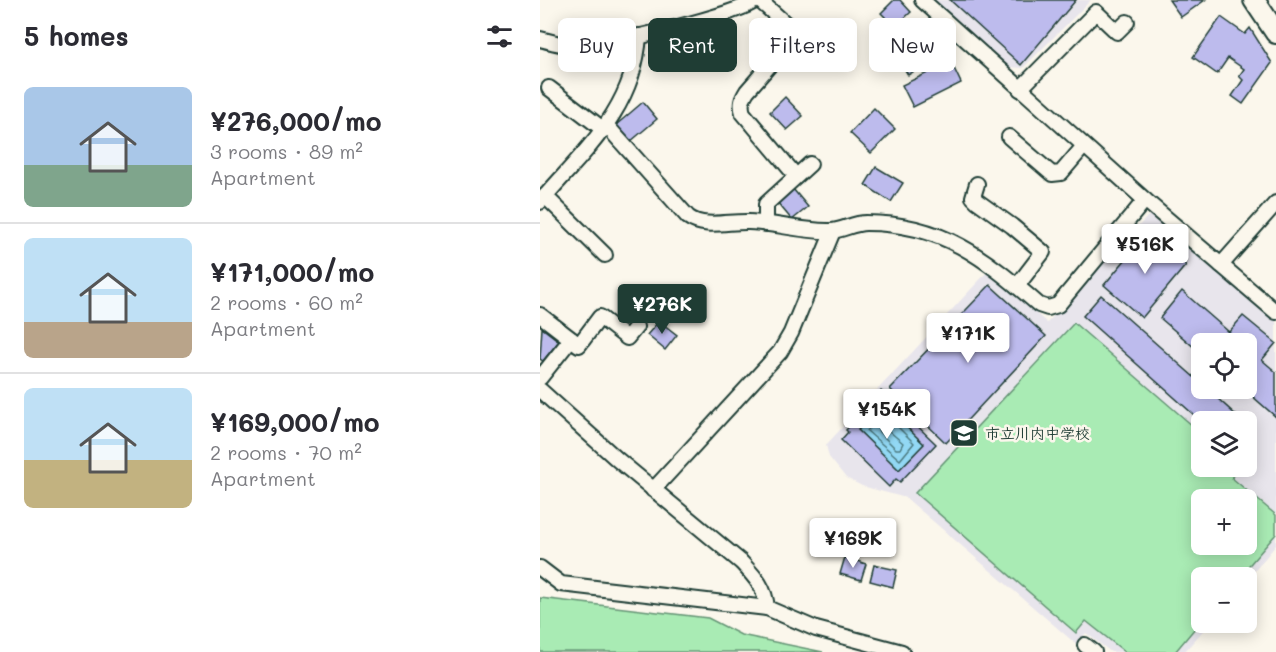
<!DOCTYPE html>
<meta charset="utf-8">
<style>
:root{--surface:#fff;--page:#f2f2f3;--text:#2b2b33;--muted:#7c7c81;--line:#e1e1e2;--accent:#1f3d34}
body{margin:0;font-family:Mali,"Klee One",sans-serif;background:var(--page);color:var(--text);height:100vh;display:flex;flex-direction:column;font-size:22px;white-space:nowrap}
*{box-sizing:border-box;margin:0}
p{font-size:20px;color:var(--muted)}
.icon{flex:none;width:33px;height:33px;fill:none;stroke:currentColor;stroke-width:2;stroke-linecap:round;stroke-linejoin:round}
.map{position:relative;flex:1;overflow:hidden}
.details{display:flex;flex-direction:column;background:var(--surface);width:540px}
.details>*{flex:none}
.top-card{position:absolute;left:18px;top:18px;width:570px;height:54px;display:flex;gap:12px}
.buttons{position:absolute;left:651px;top:333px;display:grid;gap:12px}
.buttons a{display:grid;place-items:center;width:66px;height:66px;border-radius:9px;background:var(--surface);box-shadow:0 3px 15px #0003;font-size:30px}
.price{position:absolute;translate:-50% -51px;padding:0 14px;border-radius:6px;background:#fff;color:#222;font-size:20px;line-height:39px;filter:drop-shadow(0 2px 3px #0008)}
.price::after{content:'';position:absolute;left:50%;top:36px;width:18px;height:14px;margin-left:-9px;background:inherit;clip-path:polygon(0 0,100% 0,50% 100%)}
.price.active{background:var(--accent);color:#fff}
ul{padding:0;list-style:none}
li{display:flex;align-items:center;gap:18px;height:150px;padding:0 24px}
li+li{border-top:2px solid var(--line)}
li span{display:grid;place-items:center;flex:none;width:168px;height:120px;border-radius:9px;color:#555}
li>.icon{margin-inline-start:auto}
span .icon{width:72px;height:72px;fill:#fffc;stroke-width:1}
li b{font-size:26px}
h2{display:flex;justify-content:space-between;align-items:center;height:72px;padding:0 24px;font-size:26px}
.tag{padding:0 21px;border-radius:9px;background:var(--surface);box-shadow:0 3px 15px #0003;font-size:21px;line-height:54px}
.tag.active{background:var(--accent);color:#fff}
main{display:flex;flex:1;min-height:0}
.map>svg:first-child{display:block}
</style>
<main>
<section class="details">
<h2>5 homes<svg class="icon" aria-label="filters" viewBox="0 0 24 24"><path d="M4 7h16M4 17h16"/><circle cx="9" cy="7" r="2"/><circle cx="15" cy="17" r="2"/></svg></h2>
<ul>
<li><span style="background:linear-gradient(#a9c7e8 65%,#7fa58c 0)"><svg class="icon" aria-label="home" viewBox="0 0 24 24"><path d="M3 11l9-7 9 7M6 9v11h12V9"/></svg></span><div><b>¥276,000/mo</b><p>3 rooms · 89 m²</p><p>Apartment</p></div></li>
<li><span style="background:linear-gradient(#bfe0f5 70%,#b9a48a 0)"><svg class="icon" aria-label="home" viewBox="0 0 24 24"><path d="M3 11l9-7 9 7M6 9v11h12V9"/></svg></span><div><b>¥171,000/mo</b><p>2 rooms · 60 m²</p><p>Apartment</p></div></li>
<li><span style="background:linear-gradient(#bfe0f5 60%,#c2b280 0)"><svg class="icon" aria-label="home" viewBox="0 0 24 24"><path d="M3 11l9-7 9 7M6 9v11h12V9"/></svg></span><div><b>¥169,000/mo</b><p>2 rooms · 70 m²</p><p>Apartment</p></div></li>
</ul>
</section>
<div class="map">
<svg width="736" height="652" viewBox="0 0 736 652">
<rect width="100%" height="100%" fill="#fbf7ec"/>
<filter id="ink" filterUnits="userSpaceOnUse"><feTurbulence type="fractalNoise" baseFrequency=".0167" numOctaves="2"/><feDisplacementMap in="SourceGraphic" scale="12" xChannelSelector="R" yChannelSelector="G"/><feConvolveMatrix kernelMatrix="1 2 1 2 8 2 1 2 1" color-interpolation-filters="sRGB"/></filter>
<g filter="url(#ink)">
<!-- built -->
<g fill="#e8e5ec" fill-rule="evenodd">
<path d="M393 0H410L481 65 536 0H551L483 68 469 67Z"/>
<path d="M611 213 736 320V372L722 360 735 343 703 316 689 332 642 292 620 318 661 354V369L654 377 561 295 543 316 662 421 661 433 534 324 375 493 535 633 546 621 585 652H571L546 633 536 644 366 498 322 486 306 478 289 457 286 445 448 271 507 323ZM608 234 646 265 602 317ZM450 285 506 336 406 443 351 389ZM342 392 396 444 360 482 356 479 349 486 301 440 308 432 306 429Z"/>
<path d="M666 389H703L736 417V515L692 478 700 467 706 466V422L695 421 698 417Z"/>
<path d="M736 534V545L707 580 699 577Z"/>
<path d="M661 621 670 623 644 652H635Z"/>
</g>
<!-- green -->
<g fill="#a9ebb4" stroke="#649474" stroke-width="1.5" fill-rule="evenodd">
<path d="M534 323 661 433 662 466 700 467 692 478 736 515V534L699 577 662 578 661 621 635 652H585L546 621 536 633 375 493ZM662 500H706V544H662Z"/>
<path d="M0 598 168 618 201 635 283 652H0Z"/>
</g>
<!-- water -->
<path fill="#92d8f4" stroke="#649aa7" stroke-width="1.5" d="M343 404 384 444 359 470 318 430Z"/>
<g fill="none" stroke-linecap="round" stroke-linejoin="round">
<!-- shore -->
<g stroke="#4d7b81" stroke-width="1.5">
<path d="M341 414H345L374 443 360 460 327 431Z"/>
<path d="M342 425 363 443 360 449H356L338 431Z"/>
</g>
</g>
<!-- building -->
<g fill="#bdbbed" stroke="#1f3d34" stroke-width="1.5" fill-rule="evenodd">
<path d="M354 0H360L371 12 355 27 341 13Z"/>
<path d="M410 0H536L481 65Z"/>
<path d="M629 0H665L641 17Z"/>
<path d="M681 17 705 34 710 28 732 63 703 104 692 96 703 80 699 76 704 69 688 58 677 74 653 57Z"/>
<path d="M366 23 375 37 386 31 401 55 368 75 345 36Z"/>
<path d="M159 30 183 52 170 67 146 44Z"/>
<path d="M411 62 421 83 373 107 362 85Z"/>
<path d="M245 97 263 116 247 130 230 112Z"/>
<path d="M103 102 117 119 90 142 76 125Z"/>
<path d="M334 108 355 129 331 153 310 133Z"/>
<path d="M336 167 363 183 351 202 325 185Z"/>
<path d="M253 189 268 207 252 220 237 202Z"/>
<path d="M608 233 646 265 602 318 564 285Z"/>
<path d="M450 285 506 336 406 443 350 389Z"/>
<path d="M642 291 689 332 703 316 736 343 722 360 736 372V417L703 388H706V344H662V354L620 318Z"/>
<path d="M561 295 654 377 662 369V388H666L698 417 695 422H662L543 316Z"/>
<path d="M119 321 137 335 125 350 107 335Z"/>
<path d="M2 328 19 341 3 361 0 359Z"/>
<path d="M341 391 396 444 360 482 356 479 349 487 301 440 308 432 306 430ZM343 404 384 444 359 470 318 430Z"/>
<path d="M305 557 326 564 321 580 300 574Z"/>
<path d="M334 565 357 570 353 587 330 581Z"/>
</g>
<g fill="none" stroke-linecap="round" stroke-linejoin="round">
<!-- street casing -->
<g stroke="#1f3d34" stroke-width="18">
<g id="street">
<path d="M219 0 257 34 207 91C202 99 200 104 203 113L256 176"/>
<path d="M382 0 605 200 736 312"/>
<path d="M257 34 268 48 269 59"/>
<path d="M0 39C15 43 30 47 46 46 71 45 200 14 216 0"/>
<path d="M9 88 64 130"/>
<path d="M480 89 556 12 577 32 587 22"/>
<path d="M67 126 148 217C164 229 189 221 209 222 236 223 264 232 291 231 303 230 314 223 326 223 402 223 445 258 499 305L508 308 518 305 605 200"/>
<path d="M469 137 512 174 521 173 544 146"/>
<path d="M437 184 433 197 437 201 472 226 503 252 477 286"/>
<path d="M5 196 65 255"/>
<path d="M0 202C45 150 94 109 99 36"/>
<path d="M226 224V204L270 164"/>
<path d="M681 265 736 203"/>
<path d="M0 315 39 345 60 317 87 338 96 327"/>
<path d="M0 378 31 339"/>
<path d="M0 390 78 460 201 562C215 577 225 587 227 608"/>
<path d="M113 490 240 352 251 333 293 231"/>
<path d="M0 568 21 584 227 608 276 629 362 652"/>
<path d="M545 645 554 652"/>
</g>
</g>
<!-- secondary casing -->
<g stroke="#1f3d34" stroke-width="24">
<path id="secondary" d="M714 0 736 33"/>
</g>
<!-- street -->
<use href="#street" stroke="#fbf7ec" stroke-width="14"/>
<!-- secondary -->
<use href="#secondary" stroke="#fbf7ec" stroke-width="20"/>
</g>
</g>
<!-- icons -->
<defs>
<g id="school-square" transform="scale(1.5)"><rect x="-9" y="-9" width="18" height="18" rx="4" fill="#1f3d34" stroke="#fbf7ec"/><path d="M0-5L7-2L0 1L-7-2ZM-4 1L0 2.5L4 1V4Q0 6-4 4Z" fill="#fff"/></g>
</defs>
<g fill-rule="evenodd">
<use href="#school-square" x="424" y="433"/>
</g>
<g text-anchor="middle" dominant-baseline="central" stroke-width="5" stroke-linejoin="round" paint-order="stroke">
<!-- poi labels -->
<g font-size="15" font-weight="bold" fill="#1f3d34" stroke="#fbf7ec" text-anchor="start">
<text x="445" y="433">市立川内中学校</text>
</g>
</g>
</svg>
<div class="buttons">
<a><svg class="icon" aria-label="locate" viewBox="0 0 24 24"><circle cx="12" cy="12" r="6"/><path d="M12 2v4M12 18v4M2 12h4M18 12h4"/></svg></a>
<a><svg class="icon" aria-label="layers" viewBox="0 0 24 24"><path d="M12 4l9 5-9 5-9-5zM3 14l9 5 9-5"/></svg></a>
<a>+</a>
<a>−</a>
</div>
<b class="price" style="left:605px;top:275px">¥516K</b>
<b class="price active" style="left:122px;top:335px">¥276K</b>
<b class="price" style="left:428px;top:364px">¥171K</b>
<b class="price" style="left:347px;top:440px">¥154K</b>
<b class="price" style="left:313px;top:569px">¥169K</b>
<div class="top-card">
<a class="tag">Buy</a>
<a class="tag active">Rent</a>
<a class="tag">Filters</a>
<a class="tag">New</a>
</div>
</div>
</main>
